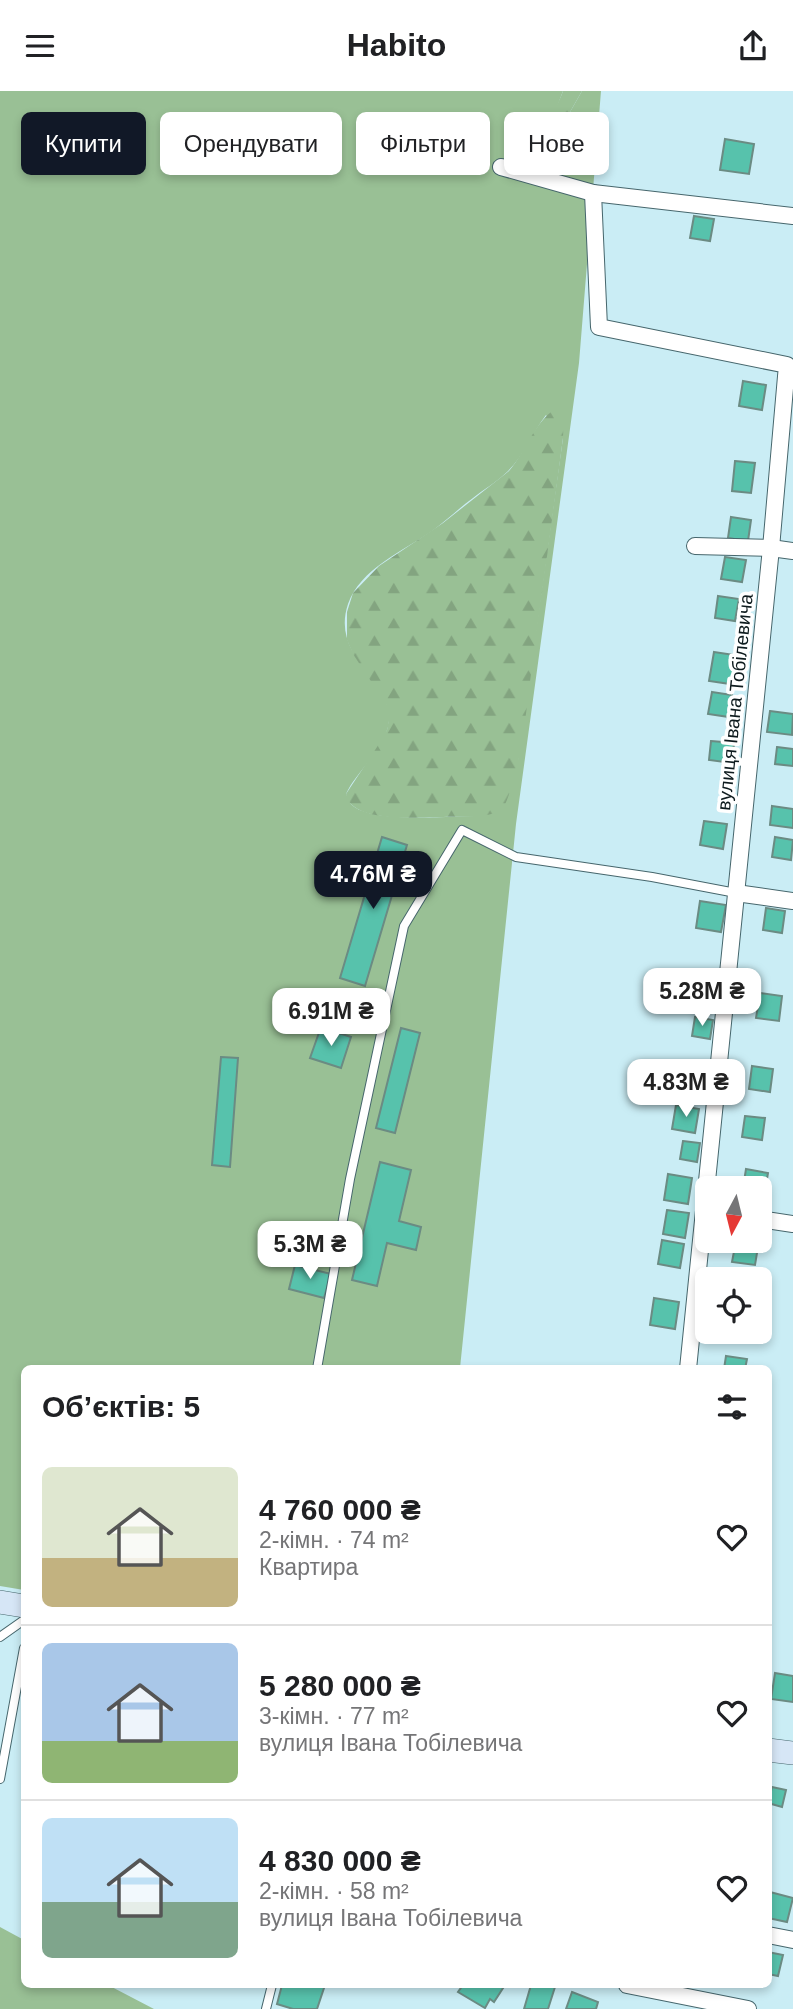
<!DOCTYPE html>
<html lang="uk">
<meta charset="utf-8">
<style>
:root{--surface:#fff;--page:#f2f2f2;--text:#202124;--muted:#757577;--line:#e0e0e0;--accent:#111827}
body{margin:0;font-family:Helvetica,sans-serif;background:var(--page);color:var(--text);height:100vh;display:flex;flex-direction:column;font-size:26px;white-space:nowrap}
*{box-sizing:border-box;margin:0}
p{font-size:23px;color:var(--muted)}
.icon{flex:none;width:38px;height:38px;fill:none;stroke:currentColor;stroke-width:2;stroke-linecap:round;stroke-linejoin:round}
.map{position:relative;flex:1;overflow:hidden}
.details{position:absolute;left:21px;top:1274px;width:751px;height:623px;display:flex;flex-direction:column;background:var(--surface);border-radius:10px;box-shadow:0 4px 10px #0003}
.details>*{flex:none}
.guide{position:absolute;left:21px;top:21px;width:752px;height:63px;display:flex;gap:14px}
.needle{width:46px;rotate:187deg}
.buttons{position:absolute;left:695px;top:1085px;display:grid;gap:14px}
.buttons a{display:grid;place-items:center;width:77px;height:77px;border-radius:10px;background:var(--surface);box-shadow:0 4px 10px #0003;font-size:35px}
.price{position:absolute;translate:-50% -60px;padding:0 16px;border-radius:14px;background:#fff;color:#222;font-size:23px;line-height:46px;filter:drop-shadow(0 2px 4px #0008)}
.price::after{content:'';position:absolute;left:50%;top:42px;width:21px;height:16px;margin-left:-10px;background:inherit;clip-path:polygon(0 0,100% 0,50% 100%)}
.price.active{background:var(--accent);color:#fff}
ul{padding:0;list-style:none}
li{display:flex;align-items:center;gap:21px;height:175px;padding:0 21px}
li+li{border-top:2px solid var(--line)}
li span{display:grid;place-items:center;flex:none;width:196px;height:140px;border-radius:10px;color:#555}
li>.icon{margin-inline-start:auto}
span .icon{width:84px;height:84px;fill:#fffc;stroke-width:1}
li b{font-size:30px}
h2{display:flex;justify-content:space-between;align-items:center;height:84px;padding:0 21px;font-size:30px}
.chip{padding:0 24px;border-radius:10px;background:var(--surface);box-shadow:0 4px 10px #0003;font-size:24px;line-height:63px}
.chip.active{background:var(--accent);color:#fff}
header{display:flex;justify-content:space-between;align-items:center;height:91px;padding:0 21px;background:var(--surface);font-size:32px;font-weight:700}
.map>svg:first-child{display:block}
</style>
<header><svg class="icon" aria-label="menu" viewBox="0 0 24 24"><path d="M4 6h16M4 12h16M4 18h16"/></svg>Habito<svg class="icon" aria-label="share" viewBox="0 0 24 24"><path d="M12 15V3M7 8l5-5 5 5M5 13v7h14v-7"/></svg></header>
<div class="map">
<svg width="793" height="1918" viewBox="0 0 793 1918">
<defs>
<pattern id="forest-firs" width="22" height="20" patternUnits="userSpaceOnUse" patternTransform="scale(1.75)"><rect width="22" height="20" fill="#99c095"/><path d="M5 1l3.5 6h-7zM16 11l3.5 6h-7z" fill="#83a480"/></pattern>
</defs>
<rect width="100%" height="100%" fill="#caedf5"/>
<!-- green -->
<g fill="#99c095" fill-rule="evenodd">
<path d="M0 0H563L555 21 535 57 540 63 558 42 582 0H601L579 272 516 733 460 1277 24 1278V1499L0 1495ZM546 324 563 347 518 669 479 725C452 725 369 733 351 713 349 710 348 706 346 703 357 679 386 658 389 630 393 590 330 567 348 513 360 478 403 460 432 440 446 430 459 417 473 407 484 398 497 391 507 381 524 365 532 342 546 324Z"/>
<path d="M0 1836 24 1849V1894H108L154 1918H0Z"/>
</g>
<!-- forest -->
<g fill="url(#forest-firs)">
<path d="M563 0H582L558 42 540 63 536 60C536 43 557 19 563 0Z"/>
<path d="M560 315 564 317 563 347C553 424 542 500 532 576 525 623 523 675 503 718 498 720 493 723 487 724 473 727 457 725 443 726 420 726 351 733 346 703L377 656 387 639 389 628 386 613 353 563 347 549V521L353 502 379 475 443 432 509 380C527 359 535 328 560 315Z"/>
</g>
<!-- building -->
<g fill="#57c2ac" stroke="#6b8b83" stroke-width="2">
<path d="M725 48 754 53 749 83 720 79Z"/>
<path d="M694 125 714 128 710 150 690 147Z"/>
<path d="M743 290 766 294 762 319 739 315Z"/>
<path d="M735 370 755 372 751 402 732 400Z"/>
<path d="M731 426 751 429 748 450 728 447Z"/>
<path d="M725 466 746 469 742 491 721 488Z"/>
<path d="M718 505 739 508 735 530 715 527Z"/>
<path d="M714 561 741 565 737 594 709 590Z"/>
<path d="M712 601 732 604 729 626 708 623Z"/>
<path d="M770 620 793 623 792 644 767 641Z"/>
<path d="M711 650 734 652 732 672 709 669Z"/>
<path d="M777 656 793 658V675L775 673Z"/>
<path d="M772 715 793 718V737L770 734Z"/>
<path d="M704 730 727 733 723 758 700 754Z"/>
<path d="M382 746 407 754 365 895 340 887Z"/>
<path d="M775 746 793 749 791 769 772 766Z"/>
<path d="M700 810 726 814 721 841 696 837Z"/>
<path d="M766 817 785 820 782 842 763 839Z"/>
<path d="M694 889 717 892 713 917 690 914Z"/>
<path d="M760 902 782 905 779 930 756 927Z"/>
<path d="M695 926 713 929 710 948 692 945Z"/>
<path d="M321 936 351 946 341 977 310 967Z"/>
<path d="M401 937 420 942 395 1042 376 1037Z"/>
<path d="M221 966 238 967 230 1076 212 1074Z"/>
<path d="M752 975 773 978 770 1001 749 998Z"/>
<path d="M676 1014 699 1018 695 1042 672 1038Z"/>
<path d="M745 1025 765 1027 762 1049 742 1046Z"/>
<path d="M683 1050 700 1052 697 1071 680 1068Z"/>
<path d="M380 1071 411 1079 399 1130 421 1136 416 1159 387 1152 377 1195 352 1189Z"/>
<path d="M746 1078 768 1082 764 1105 760 1104V1097H743Z"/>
<path d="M668 1083 692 1087 688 1113 664 1109Z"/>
<path d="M667 1119 689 1122 685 1147 663 1143Z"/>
<path d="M662 1149 684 1153 680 1177 658 1173Z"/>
<path d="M736 1150H759L755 1174 732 1171Z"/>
<path d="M295 1174 331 1183 324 1207 289 1198Z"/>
<path d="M736 1179 752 1182 751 1188H734Z"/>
<path d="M654 1207 679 1211 675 1238 650 1234Z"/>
<path d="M726 1265 747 1268 745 1278H724Z"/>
<path d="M775 1582 793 1585V1611L771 1608Z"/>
<path d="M772 1696 786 1699 782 1716 768 1712Z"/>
<path d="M770 1801 793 1807 787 1831 768 1827Z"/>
<path d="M768 1861 783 1864 778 1885 768 1883Z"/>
<path d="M282 1894H325L317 1918H293L277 1913Z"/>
<path d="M463 1894H505L494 1911 490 1908 485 1917 458 1901Z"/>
<path d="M531 1894 555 1896 548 1918H524Z"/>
<path d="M572 1901 598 1911 596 1918H566Z"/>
</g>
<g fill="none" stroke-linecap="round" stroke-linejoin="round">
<!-- lane casing -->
<g stroke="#46666c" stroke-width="10">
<g id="lane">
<path d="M317 1278 350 1088 404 835 462 739 516 766 652 786 736 802"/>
<path d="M0 1546 24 1529"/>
<path d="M0 1688 24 1557"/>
<path d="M266 1918 272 1894"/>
</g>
</g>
<!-- street casing -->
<g stroke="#46666c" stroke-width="18">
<g id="street">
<path d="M501 76 593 102 793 125"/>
<path d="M593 102 599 236 787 274 771 457 688 1278"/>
<path d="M695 455 771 457 793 460"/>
<path d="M736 802 793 810"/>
<path d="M760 1128 793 1133"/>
<path d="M768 1844 793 1849"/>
<path d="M627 1894 748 1918"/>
</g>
</g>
<!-- secondary casing -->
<g stroke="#46666c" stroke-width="24">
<g id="secondary">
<path d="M0 1511 24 1515"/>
<path d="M768 1659 793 1662"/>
</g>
</g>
<!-- lane -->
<use href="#lane" stroke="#fff" stroke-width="8"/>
<!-- street -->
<use href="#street" stroke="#fff" stroke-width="16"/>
<!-- secondary -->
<use href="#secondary" stroke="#d6e6f6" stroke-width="23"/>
</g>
<g text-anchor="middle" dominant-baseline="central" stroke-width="7" stroke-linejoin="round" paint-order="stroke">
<!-- street labels -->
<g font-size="19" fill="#0e1b1e" stroke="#fff">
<text transform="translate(735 611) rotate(-84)">вулиця Івана Тобілевича</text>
</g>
</g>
</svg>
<div class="buttons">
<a><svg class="needle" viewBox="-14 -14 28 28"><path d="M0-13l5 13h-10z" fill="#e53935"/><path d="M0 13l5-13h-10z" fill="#757577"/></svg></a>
<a><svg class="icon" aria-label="locate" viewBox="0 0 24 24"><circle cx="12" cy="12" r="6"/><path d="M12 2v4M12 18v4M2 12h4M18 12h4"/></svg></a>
</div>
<b class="price active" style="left:373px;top:820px">4.76M ₴</b>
<b class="price" style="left:702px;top:937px">5.28M ₴</b>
<b class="price" style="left:331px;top:957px">6.91M ₴</b>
<b class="price" style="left:686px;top:1028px">4.83M ₴</b>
<b class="price" style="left:310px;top:1190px">5.3M ₴</b>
<div class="guide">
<a class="chip active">Купити</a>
<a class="chip">Орендувати</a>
<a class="chip">Фільтри</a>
<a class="chip">Нове</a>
</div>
<section class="details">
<h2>Об’єктів: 5<svg class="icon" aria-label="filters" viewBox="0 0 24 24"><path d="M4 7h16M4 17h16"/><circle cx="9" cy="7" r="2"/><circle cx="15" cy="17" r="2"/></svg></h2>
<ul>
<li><span style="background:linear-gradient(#dfe7d0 65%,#c2b280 0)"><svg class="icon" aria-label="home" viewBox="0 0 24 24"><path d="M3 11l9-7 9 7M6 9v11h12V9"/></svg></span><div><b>4 760 000 ₴</b><p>2-кімн. · 74 m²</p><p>Квартира</p></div><svg class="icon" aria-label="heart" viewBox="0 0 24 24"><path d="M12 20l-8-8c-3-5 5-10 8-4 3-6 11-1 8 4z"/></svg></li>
<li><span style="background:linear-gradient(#a9c7e8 70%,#8fb573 0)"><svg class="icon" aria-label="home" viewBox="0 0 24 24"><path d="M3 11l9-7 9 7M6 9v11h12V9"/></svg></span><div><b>5 280 000 ₴</b><p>3-кімн. · 77 m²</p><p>вулиця Івана Тобілевича</p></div><svg class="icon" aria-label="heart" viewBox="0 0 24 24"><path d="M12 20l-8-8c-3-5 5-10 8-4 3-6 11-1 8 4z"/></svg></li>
<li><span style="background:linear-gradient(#bfe0f5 60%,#7fa58c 0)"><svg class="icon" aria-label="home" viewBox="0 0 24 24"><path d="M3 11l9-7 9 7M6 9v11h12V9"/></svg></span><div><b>4 830 000 ₴</b><p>2-кімн. · 58 m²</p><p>вулиця Івана Тобілевича</p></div><svg class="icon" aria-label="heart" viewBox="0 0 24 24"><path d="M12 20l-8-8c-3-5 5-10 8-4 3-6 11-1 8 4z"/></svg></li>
</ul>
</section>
</div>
